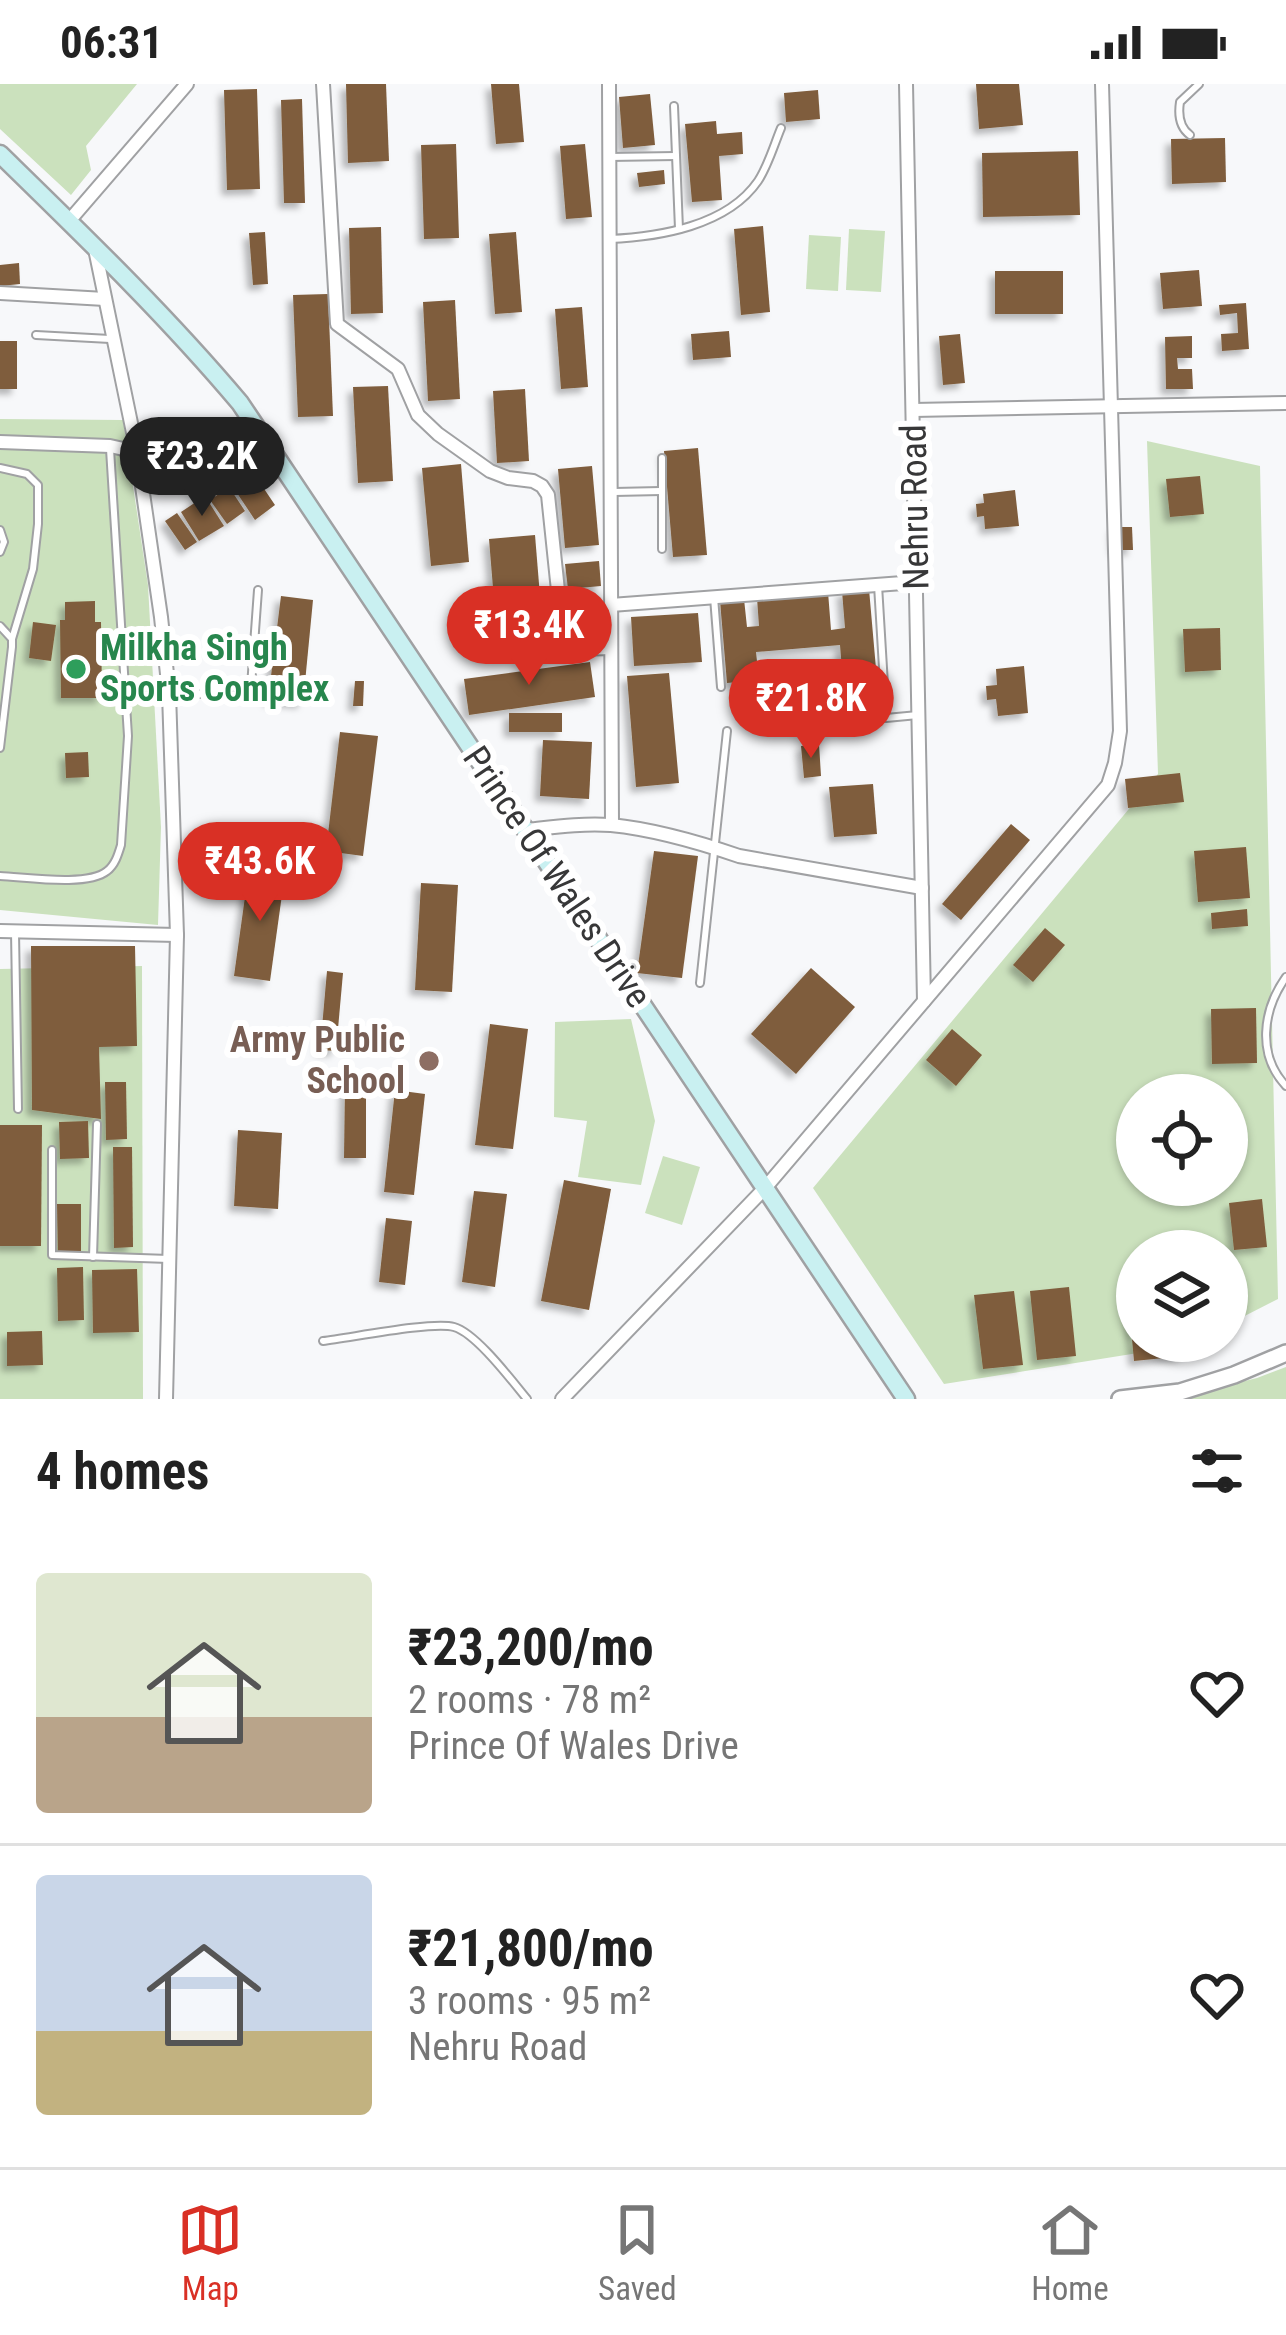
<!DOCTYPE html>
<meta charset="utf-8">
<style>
:root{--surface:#fff;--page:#f6f6f6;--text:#222;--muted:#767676;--line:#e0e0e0;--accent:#d93025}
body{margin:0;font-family:"Roboto Condensed",sans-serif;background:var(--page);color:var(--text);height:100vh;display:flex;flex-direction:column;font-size:45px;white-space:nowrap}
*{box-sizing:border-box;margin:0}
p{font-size:39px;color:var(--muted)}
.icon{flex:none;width:66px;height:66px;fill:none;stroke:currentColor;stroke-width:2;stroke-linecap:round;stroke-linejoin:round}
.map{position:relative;height:1315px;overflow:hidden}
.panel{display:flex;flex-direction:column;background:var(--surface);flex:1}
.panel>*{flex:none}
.tools{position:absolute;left:1116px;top:990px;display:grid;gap:24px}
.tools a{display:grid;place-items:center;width:132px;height:132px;border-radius:50%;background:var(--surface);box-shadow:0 3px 9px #0004;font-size:60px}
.price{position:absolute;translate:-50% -102px;padding:0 27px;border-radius:42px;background:var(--accent);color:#fff;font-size:39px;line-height:78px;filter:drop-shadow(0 3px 6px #0008)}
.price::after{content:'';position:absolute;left:50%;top:72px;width:36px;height:27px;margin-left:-18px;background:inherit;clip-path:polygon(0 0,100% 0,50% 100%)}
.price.active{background:#222;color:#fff}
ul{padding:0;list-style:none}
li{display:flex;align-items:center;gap:36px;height:300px;padding:0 36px}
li+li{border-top:3px solid var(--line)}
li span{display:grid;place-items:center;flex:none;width:336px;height:240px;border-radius:12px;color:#555}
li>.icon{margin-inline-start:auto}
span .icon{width:144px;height:144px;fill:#fffc;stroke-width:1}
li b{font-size:51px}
h2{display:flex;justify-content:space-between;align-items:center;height:144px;padding:0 36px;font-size:51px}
.status{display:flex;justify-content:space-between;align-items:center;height:84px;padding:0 60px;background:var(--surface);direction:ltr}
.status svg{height:33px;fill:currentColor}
.dock{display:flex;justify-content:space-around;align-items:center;height:168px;border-top:3px solid var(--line);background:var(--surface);font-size:33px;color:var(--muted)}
.dock a{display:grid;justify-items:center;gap:6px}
.dock .active{color:var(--accent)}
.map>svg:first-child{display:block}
</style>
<div class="status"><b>06:31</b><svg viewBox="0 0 49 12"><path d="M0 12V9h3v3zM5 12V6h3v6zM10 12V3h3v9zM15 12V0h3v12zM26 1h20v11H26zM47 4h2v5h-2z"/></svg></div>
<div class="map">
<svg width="1286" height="1315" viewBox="0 0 1286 1315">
<defs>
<filter id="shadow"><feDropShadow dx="-5.5" dy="5.5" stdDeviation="3" flood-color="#0004"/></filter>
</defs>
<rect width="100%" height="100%" fill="#f7f8fa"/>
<!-- green -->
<g fill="#cbe1bd" fill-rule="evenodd">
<path d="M0 0H137L86 62 91 86 71 111 0 45Z"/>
<path d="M849 145 885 147 881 208 846 206Z"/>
<path d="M809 151 841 153 838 207 806 205Z"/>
<path d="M0 335 123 336 148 501 161 743 158 841 0 826Z"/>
<path d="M1147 357 1260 382 1278 1215 1227 1241V1167H1137V1257H1196L1188 1261 944 1300 813 1104 1158 690ZM1137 1011H1227V1101H1137Z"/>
<path d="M142 882 143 1315H0V885Z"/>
<path d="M631 935 655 1037 641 1101 578 1093 587 1037 554 1033 555 938Z"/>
<path d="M663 1072 700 1083 682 1141 645 1129Z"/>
<path d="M1286 1283V1315H1172L1257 1294Z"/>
</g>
<!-- building -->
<g fill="#7f5d3c" filter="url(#shadow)">
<path d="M346 0H386L389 77 348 79Z"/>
<path d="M491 0H519L524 58 496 60Z"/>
<path d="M976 0H1019L1023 41 979 45Z"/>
<path d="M257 5 260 105 227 106 224 6Z"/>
<path d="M818 6 820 35 786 38 784 9Z"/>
<path d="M650 10 655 61 623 64 619 13Z"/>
<path d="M302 15 305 119H284L281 16Z"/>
<path d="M716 37 717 50 742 48 743 70 719 72 722 116 692 118 685 40Z"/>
<path d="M1225 54 1226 98 1172 100 1171 55Z"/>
<path d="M456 60 459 154 424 155 421 61Z"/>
<path d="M585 60 592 133 566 135 560 62Z"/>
<path d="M1078 67 1080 131 983 133 982 69Z"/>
<path d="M664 86 665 100 639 103 637 89Z"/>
<path d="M763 142 770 228 741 231 734 145Z"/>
<path d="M381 143 383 229 351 230 349 144Z"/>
<path d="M265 148 268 200 253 201 249 149Z"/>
<path d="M516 148 522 228 495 230 489 150Z"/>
<path d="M19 179 20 200 0 202V181Z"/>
<path d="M1199 186 1202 222 1163 225 1160 189Z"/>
<rect x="995" y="187" width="68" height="43"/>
<path d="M328 210 333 332 298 333 293 211Z"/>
<path d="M455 216 460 315 428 317 423 218Z"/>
<path d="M1246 219 1249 265 1222 267 1221 250 1238 249 1237 229 1220 231 1219 221Z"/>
<path d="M582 223 588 303 561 305 555 225Z"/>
<path d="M729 247 731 273 693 276 691 250Z"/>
<path d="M960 250 965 299 943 301 939 252Z"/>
<path d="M1192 252V274H1177L1178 285H1192L1193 305H1166L1165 253Z"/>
<rect x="0" y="257" width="17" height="48"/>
<path d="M388 302 393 397 358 399 353 303Z"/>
<path d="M525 305 529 377 497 379 493 307Z"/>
<path d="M213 355 232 381 238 377 247 390 252 387 275 421 255 436 229 397 216 406 191 371Z"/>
<path d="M698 364 707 471 673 473 664 367Z"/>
<path d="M461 380 469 478 431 482 422 384Z"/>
<path d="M592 382 599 461 565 464 558 385Z"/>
<path d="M1200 392 1204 430 1170 433 1166 395Z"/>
<path d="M229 403 245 427 227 440 210 416Z"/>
<path d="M1015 406 1019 442 985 445 984 432 977 433 976 420 984 419 983 410Z"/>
<path d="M205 412 224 442 199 457 181 428Z"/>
<path d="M177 429 197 458 185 466 165 437Z"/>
<path d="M1114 443H1132L1133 466H1115Z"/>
<path d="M535 451 543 549 497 553 489 455Z"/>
<path d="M599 477 601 502 568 505 565 480Z"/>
<path d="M869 505 879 619 845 622 840 561 756 568 759 596 727 599 720 517 744 515 747 543 759 542 757 514 828 508 831 546 845 544 842 507Z"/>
<path d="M281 512 313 516 303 619 268 616Z"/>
<path d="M95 517V538H101L102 614H61L60 536H65V518Z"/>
<path d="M698 529 702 578 634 582 631 533Z"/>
<path d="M585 533 587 551 570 553 568 534Z"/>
<path d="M33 538 56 541 51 577 29 574Z"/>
<path d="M1220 544 1221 586 1185 588 1183 545Z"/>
<path d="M590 578 595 613 469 631 464 595Z"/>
<path d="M1024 582 1028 629 998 632 996 615 987 616 986 602 997 601 996 585Z"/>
<path d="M669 589 679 699 636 703 627 592Z"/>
<path d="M355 597H364L363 622H353Z"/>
<rect x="509" y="629" width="53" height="19"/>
<path d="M340 648 378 652 363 772 326 767Z"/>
<path d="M543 656 592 658 589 715 540 712Z"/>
<path d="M819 660 821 692 804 694 801 662Z"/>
<path d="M88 668 89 693 66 694 65 669Z"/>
<path d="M1180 689 1184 718 1128 724 1125 695Z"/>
<path d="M873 700 877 750 834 753 829 703Z"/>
<path d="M1011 740 1030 756 961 836 942 820Z"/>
<path d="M1246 763 1250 814 1198 818 1194 767Z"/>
<path d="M654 767 698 772 682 894 637 889Z"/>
<path d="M249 784 285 789 270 897 234 892Z"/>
<path d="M421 799 458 801 452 908 415 906Z"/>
<path d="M1247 825 1248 842 1212 845 1211 829Z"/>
<path d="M1045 844 1065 861 1033 898 1013 881Z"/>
<path d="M31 862H135L137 962 99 963 101 1035 32 1026Z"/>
<path d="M811 884 855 923 796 990 751 950Z"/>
<path d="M327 887 343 889 336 967 320 966Z"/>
<path d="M1256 924 1257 979 1212 980 1211 925Z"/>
<path d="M490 940 528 945 513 1065 475 1061Z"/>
<path d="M952 945 982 971 956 1002 926 976Z"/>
<path d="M105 998H126L127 1055 106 1056Z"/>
<path d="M345 1003H366V1074H344Z"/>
<path d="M395 1006 425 1010 414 1111 384 1108Z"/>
<path d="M88 1037 89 1074 60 1075 59 1038Z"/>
<path d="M0 1041H42L41 1162H0Z"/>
<path d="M238 1046 282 1049 278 1125 234 1122Z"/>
<path d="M113 1063H132L133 1163 114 1164Z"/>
<path d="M564 1096 611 1105 589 1226 541 1217Z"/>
<path d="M474 1107 507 1110 495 1203 462 1198Z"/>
<path d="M1262 1115 1267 1163 1234 1166 1229 1119Z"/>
<path d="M57 1120H81V1167H58Z"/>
<path d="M386 1134 412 1137 405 1201 379 1198Z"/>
<path d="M83 1183 84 1236 58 1237 57 1184Z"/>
<path d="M137 1185 139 1248 93 1249 92 1186Z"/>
<path d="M1069 1203 1076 1272 1037 1276 1030 1207Z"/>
<path d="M1014 1207 1023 1281 983 1285 974 1211Z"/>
<path d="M1137 1210V1257H1183L1184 1272 1134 1277 1128 1211Z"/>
<path d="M42 1247 43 1281 7 1282V1248Z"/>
</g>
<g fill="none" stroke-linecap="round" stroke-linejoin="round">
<!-- service casing -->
<g stroke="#a0a1a3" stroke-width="10">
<g id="service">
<path d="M674 22 679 145"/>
<path d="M1190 51C1179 43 1178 31 1180 18L1199 0"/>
<path d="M609 73 676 72"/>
<path d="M609 155C659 153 727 142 758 97 768 82 774 61 781 44"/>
<path d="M36 251 110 255"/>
<path d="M662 374V465"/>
<path d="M0 384 27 390 38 401V440L33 485 12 555"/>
<path d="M614 408 661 407"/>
<path d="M0 446 4 458 0 468"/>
<path d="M878 501 886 634 918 631"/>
<path d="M714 513 721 603"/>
<path d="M0 542 12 555V563L0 664"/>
<path d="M172 609 239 611 246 609 251 602 258 506"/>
<path d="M0 792C26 793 87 803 107 787 115 781 118 771 121 761L128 652 110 365"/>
<path d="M15 848 18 1025"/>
<path d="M1286 893C1262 927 1257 971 1286 1002"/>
<path d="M700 899 727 647"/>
<path d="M52 1066V1171L169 1175"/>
<path d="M93 1173 97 1040"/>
<path d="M323 1257C350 1254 432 1237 454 1243 476 1249 512 1297 527 1315"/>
</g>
</g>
<!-- minor casing -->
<g stroke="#a0a1a3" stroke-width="16">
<g id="minor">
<path d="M323 0 337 240 398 285 418 331 438 350 490 387 508 394 533 397 542 402 548 411 564 564"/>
<path d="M609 0 612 741"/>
<path d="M906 0 924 917"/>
<path d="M69 137 187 0"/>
<path d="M95 165 137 368 161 533 169 609 177 851 166 1315"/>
<path d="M0 209 105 215"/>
<path d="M913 326 1286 319"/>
<path d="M0 358 110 362 137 368"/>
<path d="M611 521 916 498"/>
<path d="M513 567 611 564"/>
<path d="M526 746C554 743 582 739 611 741 651 745 701 759 739 772L922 804"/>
<path d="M0 847 177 851"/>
<path d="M562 1315 765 1104 1108 701 1115 679 1120 647 1102 0"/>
</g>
</g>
<!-- tertiary casing -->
<g stroke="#a0a1a3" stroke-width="20">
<path id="tertiary" d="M1120 1315 1180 1308 1234 1291 1286 1269"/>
</g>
<!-- secondary casing -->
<g stroke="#a0a1a3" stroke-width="21">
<path id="secondary" d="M0 70C83 151 166 231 240 319L906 1315"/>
</g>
<!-- service -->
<use href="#service" stroke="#fff" stroke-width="6"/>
<!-- minor -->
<use href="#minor" stroke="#fff" stroke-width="12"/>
<!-- tertiary -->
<use href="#tertiary" stroke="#fff" stroke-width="15"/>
<!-- secondary -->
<use href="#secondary" stroke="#c9f0f1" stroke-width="16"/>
</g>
<!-- markers -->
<circle fill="#2e9e5b" stroke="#fff" stroke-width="4.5" cx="76" cy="585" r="12"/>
<circle fill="#8d6e63" stroke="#fff" stroke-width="4.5" cx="429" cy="977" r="12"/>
<g text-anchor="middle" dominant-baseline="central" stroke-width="12" stroke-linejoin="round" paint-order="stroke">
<!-- street labels -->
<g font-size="36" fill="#373738" stroke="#fff">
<text transform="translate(915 423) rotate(-91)">Nehru Road</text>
<text transform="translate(557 793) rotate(56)">Prince Of Wales Drive</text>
</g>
<!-- leisure labels -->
<g font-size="36" font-weight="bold" fill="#27864d" stroke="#fff" text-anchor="start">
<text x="100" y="564">Milkha Singh<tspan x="100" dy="41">Sports Complex</tspan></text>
</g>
<!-- education labels -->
<g font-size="36" font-weight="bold" fill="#785e54" stroke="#fff" text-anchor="end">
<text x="405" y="956">Army Public<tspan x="405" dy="41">School</tspan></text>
</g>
</g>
</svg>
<div class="tools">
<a><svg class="icon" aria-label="locate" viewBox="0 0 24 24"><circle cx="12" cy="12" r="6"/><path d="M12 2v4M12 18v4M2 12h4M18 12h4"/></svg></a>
<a><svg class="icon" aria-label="layers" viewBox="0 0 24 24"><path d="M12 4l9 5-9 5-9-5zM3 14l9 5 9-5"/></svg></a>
</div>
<b class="price active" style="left:202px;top:435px">₹23.2K</b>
<b class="price" style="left:529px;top:604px">₹13.4K</b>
<b class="price" style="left:811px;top:677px">₹21.8K</b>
<b class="price" style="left:260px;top:840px">₹43.6K</b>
</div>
<section class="panel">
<h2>4 homes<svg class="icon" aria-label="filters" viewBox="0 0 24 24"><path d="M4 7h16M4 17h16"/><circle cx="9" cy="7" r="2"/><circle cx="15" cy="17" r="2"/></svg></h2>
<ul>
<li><span style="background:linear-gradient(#dfe7d0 60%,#b9a48a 0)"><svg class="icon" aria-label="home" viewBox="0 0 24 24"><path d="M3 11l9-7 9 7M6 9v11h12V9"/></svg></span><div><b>₹23,200/mo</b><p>2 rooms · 78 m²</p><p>Prince Of Wales Drive</p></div><svg class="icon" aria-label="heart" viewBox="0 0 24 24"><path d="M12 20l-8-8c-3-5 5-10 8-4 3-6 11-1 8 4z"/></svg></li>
<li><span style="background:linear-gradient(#c9d6e8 65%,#c2b280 0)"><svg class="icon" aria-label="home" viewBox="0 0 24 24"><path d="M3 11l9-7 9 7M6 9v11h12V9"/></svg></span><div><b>₹21,800/mo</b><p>3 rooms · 95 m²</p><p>Nehru Road</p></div><svg class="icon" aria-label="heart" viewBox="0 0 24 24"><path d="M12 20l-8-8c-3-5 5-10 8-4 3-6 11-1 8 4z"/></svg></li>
</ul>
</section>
<nav class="dock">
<a class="active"><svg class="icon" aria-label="map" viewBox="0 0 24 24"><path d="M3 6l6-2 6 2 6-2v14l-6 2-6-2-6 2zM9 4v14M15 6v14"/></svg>Map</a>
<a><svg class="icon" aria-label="saved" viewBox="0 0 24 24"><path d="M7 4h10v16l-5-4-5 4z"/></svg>Saved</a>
<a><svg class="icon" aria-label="home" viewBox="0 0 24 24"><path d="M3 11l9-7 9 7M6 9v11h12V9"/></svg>Home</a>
</nav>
